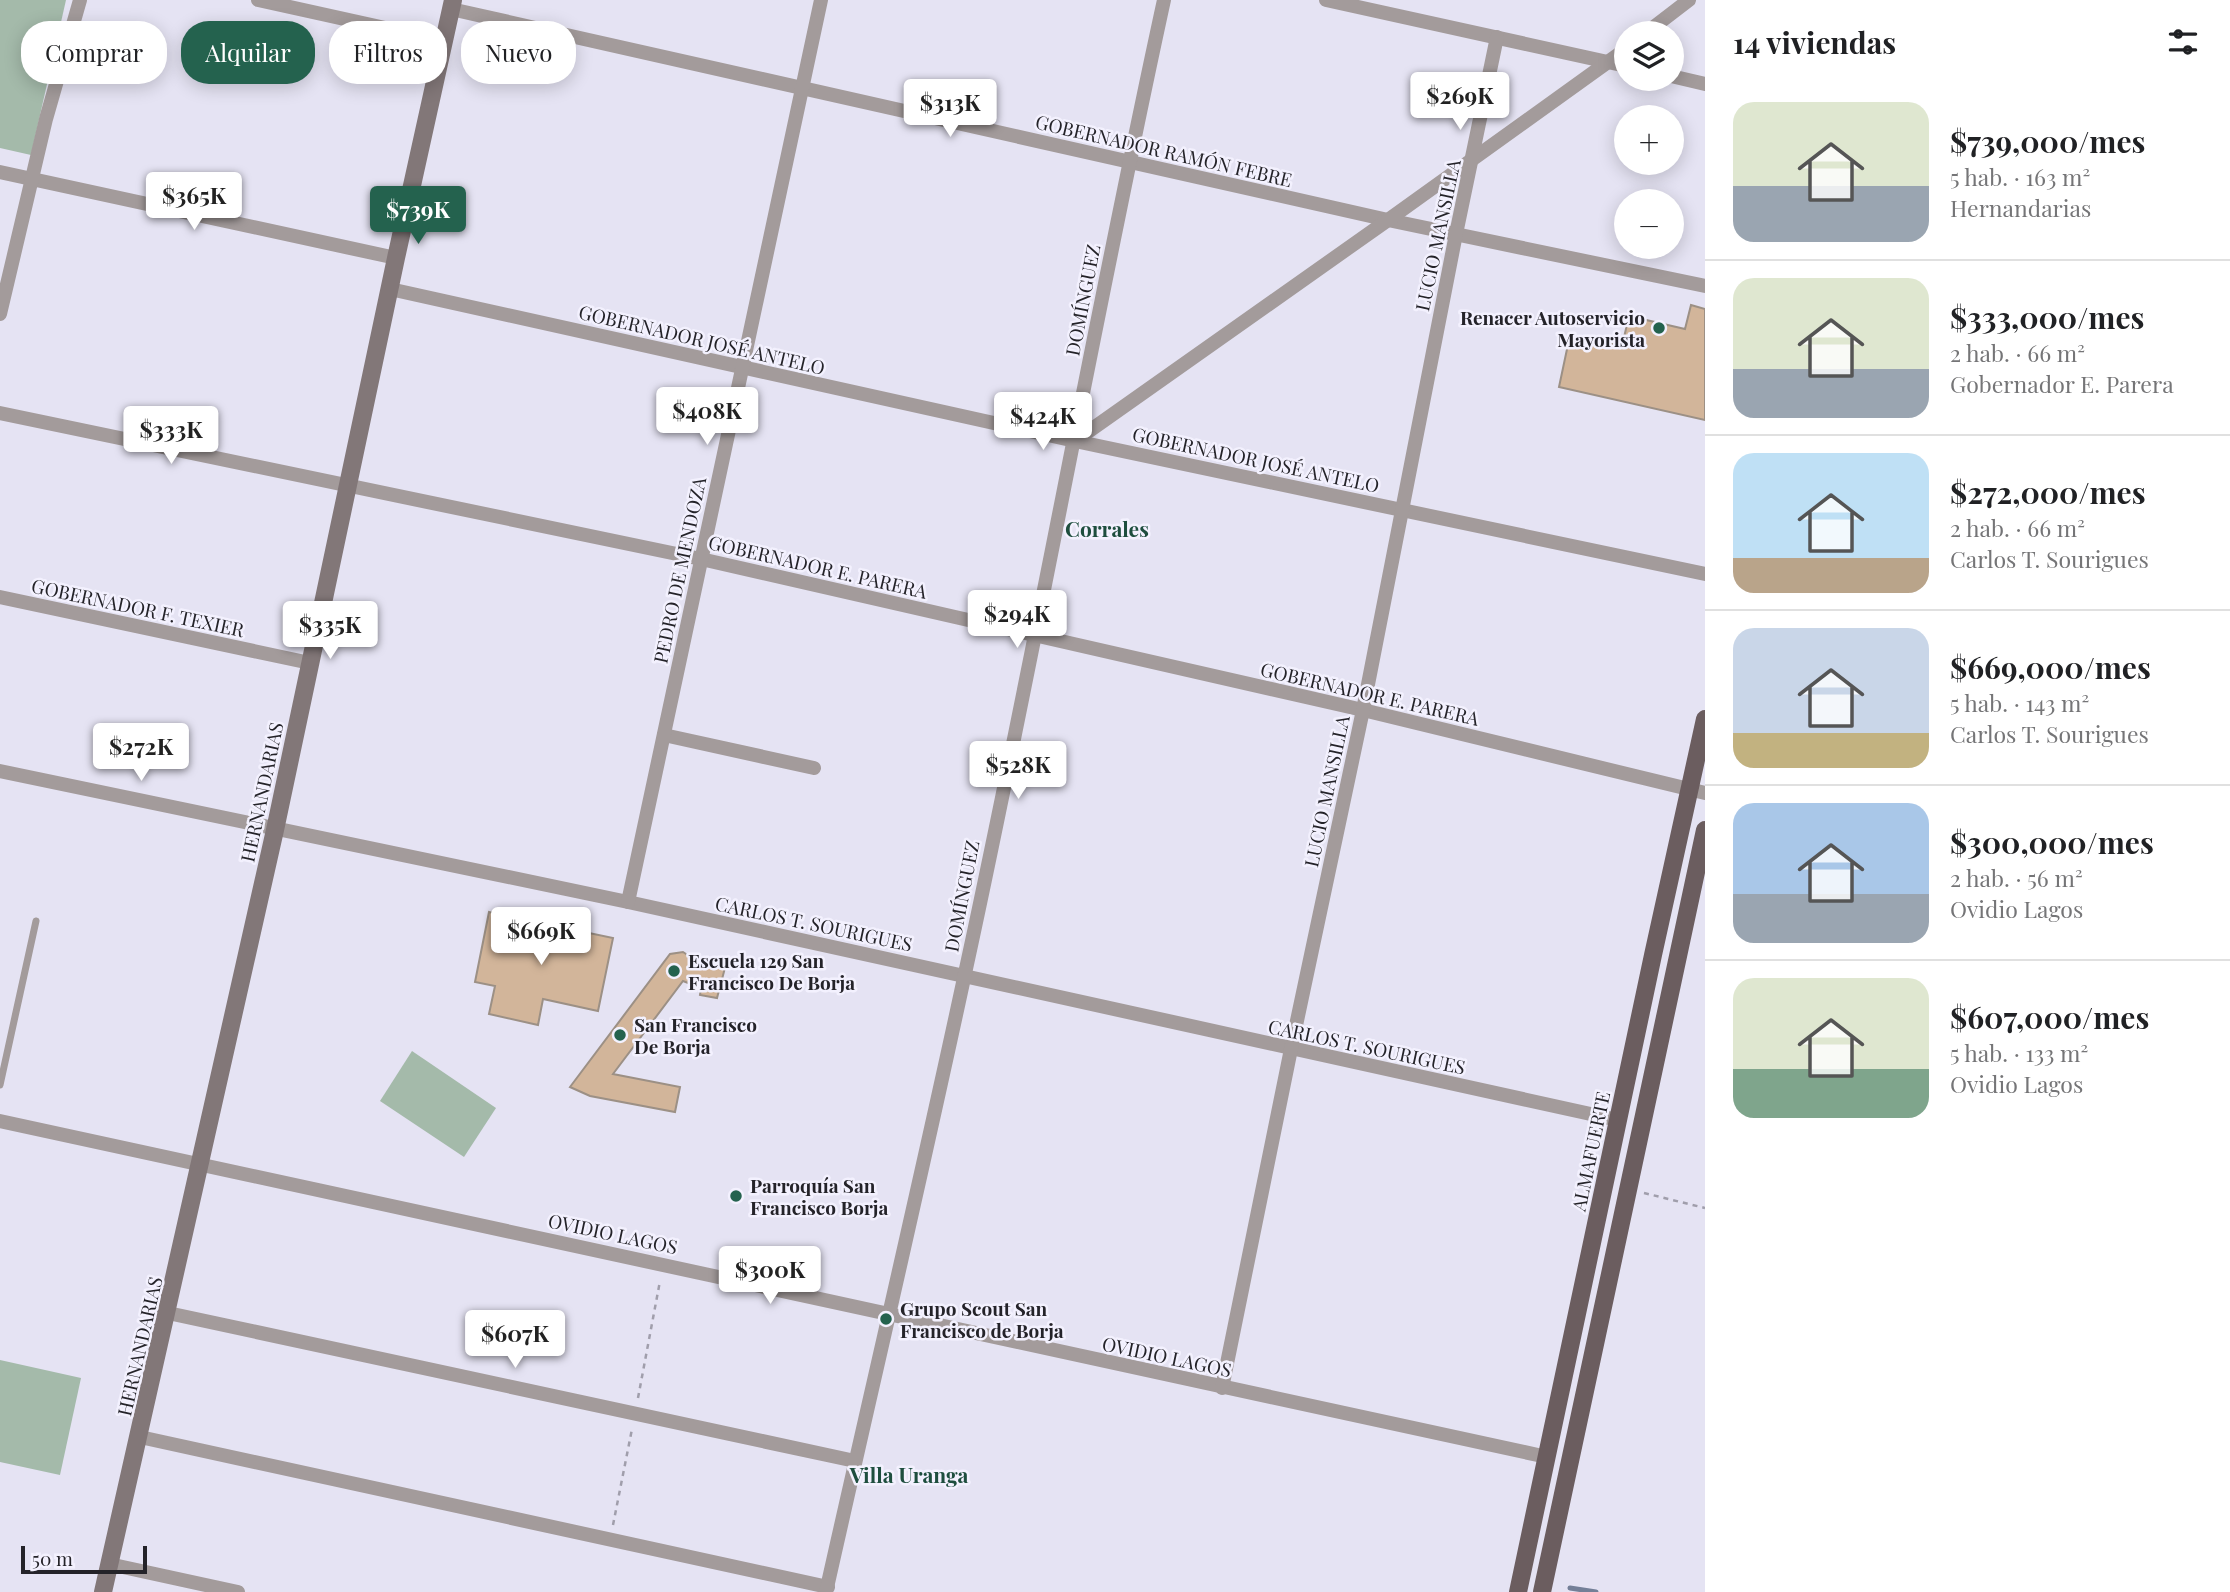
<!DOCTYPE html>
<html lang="es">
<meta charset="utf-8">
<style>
:root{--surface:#fff;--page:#f6f6f6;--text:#202124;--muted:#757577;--line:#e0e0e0;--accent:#24624e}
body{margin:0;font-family:"Playfair Display",serif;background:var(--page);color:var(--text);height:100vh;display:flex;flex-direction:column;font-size:26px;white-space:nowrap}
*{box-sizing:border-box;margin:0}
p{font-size:23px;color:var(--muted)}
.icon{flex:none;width:38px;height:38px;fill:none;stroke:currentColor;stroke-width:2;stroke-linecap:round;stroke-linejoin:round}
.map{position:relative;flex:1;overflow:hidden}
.panel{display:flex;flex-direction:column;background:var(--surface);width:525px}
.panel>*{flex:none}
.banner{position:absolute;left:21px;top:21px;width:665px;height:63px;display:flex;gap:14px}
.buttons{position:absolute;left:1614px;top:21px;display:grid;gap:14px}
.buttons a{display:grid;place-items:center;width:70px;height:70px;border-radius:50%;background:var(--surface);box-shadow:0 4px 18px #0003;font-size:35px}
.scale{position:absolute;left:21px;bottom:18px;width:126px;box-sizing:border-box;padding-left:7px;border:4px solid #242329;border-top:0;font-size:19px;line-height:24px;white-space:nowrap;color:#242329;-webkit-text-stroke:5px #f3f1fe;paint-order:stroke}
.price{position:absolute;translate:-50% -60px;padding:0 16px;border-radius:7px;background:#fff;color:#222;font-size:23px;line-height:46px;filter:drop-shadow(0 2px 4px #0008)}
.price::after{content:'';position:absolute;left:50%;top:42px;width:21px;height:16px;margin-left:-10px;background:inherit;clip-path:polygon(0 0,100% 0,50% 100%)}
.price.active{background:var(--accent);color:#fff}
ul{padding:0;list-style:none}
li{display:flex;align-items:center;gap:21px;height:175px;padding:0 28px}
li+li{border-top:2px solid var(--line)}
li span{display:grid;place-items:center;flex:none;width:196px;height:140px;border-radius:21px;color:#555}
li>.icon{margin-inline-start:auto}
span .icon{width:84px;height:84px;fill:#fffc;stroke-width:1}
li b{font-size:30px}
h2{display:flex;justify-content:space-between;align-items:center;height:84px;padding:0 28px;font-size:30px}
.pill{padding:0 24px;border-radius:28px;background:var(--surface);box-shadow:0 4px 18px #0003;font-size:24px;line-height:63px}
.pill.active{background:var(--accent);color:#fff}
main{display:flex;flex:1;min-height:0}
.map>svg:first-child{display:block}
</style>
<main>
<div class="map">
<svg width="1705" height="1592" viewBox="0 0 1705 1592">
<rect width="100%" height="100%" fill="#e5e3f3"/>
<!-- green -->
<g fill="#a4baaa">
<path d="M0 0H66L31 155 0 148Z"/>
<path d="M412 1051 496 1108 464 1157 380 1101Z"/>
<path d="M0 1360 81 1378 60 1475 0 1462Z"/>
</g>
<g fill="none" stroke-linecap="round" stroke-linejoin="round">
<!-- stream -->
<path stroke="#747f97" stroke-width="5" d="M1570 1588 1596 1592"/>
</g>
<!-- building -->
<g fill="#d2b59a" stroke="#9c9085" stroke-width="2">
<path d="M1691 305 1705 309V420L1559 387 1570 335 1622 346 1629 316 1685 329Z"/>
<path d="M489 912 613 938 598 1011 543 999 538 1025 489 1014 495 986 475 982Z"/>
<path d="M683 952 701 964 708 959 726 964 717 998 700 995 701 988 683 981 613 1074 680 1087 675 1112 590 1096 570 1087 670 954Z"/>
</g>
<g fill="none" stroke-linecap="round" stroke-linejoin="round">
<!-- path -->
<g stroke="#a09eab" stroke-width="2.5" stroke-dasharray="5 5" stroke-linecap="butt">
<path d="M1644 1193 1705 1208"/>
<path d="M638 1398 660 1281"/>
<path d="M613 1525 632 1429"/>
</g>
<!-- lane -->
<path stroke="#a39b9b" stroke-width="7" d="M0 1085 36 921"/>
<!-- street -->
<g stroke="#a39b9b" stroke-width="14">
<path d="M258 0 444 41"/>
<path d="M1326 0 1626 66"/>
<path d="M451 9 1388 220 1705 286"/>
<path d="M1646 33 1689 0"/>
<path d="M1671 76 1705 84"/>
<path d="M0 172 396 258"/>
<path d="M390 289 1075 441 1705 574"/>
<path d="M0 314 46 119 80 0"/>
<path d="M0 413 701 559 1363 710 1705 793"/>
<path d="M1075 441 1388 220 1626 49"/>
<path d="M0 597 310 663"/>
<path d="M664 735 814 768"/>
<path d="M0 771 628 902 1618 1120"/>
<path d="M628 902 821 0"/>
<path d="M0 1121 1547 1457"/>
<path d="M168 1313 855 1461"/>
<path d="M1222 1388 1291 1049 1363 710 1456 234 1497 37"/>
<path d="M140 1437 828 1587"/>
<path d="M109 1564 238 1592"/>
<path d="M826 1592C872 1387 920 1183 964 978 1035 653 1093 325 1164 0"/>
</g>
<!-- secondary -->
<path stroke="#827778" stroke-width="18" d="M103 1592 275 830 396 258 453 0"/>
<!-- primary -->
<g stroke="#6b5d5f" stroke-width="18">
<path d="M1518 1592 1653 955 1705 719"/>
<path d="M1542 1592 1705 830"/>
</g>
</g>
<!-- markers -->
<g fill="#24624e" stroke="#f3f1fe" stroke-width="2.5">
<circle cx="1659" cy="328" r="7"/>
<circle cx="674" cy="971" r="7"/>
<circle cx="620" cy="1035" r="7"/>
<circle cx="736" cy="1196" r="7"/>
<circle cx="886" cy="1319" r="7"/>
</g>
<g text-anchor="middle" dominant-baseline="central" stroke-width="5" stroke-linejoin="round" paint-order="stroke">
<!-- street labels -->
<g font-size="19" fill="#242329" stroke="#f3f1fe">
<text transform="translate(1164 150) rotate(13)">GOBERNADOR RAMÓN FEBRE</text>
<text transform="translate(1437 235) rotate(-78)">LUCIO MANSILLA</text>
<text transform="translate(1082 300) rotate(-79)">DOMÍNGUEZ</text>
<text transform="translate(702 339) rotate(13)">GOBERNADOR JOSÉ ANTELO</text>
<text transform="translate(1256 459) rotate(12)">GOBERNADOR JOSÉ ANTELO</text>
<text transform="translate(818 566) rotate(13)">GOBERNADOR E. PARERA</text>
<text transform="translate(679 570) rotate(-78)">PEDRO DE MENDOZA</text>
<text transform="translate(138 607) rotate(12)">GOBERNADOR F. TEXIER</text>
<text transform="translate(1370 693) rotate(13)">GOBERNADOR E. PARERA</text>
<text transform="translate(1326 791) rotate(-78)">LUCIO MANSILLA</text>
<text transform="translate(261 792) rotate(-78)">HERNANDARIAS</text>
<text transform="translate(961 896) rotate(-79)">DOMÍNGUEZ</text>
<text transform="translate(814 923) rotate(12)">CARLOS T. SOURIGUES</text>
<text transform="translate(1367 1046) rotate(12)">CARLOS T. SOURIGUES</text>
<text transform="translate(1590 1151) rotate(-78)">ALMAFUERTE</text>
<text transform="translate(613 1233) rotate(12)">OVIDIO LAGOS</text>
<text transform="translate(139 1346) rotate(-77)">HERNANDARIAS</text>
<text transform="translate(1167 1356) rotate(12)">OVIDIO LAGOS</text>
</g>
<!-- poi labels -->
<g font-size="19" font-weight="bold" fill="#242329" stroke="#f3f1fe" text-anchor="start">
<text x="1645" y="317" text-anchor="end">Renacer Autoservicio<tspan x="1645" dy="22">Mayorista</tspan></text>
<text x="688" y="960">Escuela 129 San<tspan x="688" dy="22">Francisco De Borja</tspan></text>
<text x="634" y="1024">San Francisco<tspan x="634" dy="22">De Borja</tspan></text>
<text x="750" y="1185">Parroquía San<tspan x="750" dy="22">Francisco Borja</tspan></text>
<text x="900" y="1308">Grupo Scout San<tspan x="900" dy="22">Francisco de Borja</tspan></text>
</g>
<!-- neighbourhood labels -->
<g font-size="21" font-weight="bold" fill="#1e4e3e" stroke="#f3f1fe">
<text x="1107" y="528">Corrales</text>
<text x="909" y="1474">Villa Uranga</text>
</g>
</g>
</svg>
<div class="buttons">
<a><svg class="icon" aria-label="layers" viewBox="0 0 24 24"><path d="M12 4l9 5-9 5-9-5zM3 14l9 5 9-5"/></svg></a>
<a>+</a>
<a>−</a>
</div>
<div class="scale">50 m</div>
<b class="price" style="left:1460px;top:132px">$269K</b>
<b class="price" style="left:950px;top:139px">$313K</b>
<b class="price" style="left:194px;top:232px">$365K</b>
<b class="price active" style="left:418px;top:246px">$739K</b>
<b class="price" style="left:707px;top:447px">$408K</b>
<b class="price" style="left:1043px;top:452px">$424K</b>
<b class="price" style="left:171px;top:466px">$333K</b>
<b class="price" style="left:1017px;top:650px">$294K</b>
<b class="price" style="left:330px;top:661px">$335K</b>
<b class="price" style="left:141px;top:783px">$272K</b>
<b class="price" style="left:1018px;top:801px">$528K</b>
<b class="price" style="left:541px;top:967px">$669K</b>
<b class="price" style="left:770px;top:1306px">$300K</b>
<b class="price" style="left:515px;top:1370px">$607K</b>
<div class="banner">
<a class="pill">Comprar</a>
<a class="pill active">Alquilar</a>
<a class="pill">Filtros</a>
<a class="pill">Nuevo</a>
</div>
</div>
<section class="panel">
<h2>14 viviendas<svg class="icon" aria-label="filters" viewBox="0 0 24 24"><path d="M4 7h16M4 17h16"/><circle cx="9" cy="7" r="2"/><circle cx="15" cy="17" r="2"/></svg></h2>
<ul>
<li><span style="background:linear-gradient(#dfe7d0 60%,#9aa5b1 0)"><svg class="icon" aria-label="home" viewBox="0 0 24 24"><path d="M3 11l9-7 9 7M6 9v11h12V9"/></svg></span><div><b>$739,000/mes</b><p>5 hab. · 163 m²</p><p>Hernandarias</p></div></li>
<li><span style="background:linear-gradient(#dfe7d0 65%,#9aa5b1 0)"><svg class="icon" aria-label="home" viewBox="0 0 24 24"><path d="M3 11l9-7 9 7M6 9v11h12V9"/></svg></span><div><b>$333,000/mes</b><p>2 hab. · 66 m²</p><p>Gobernador E. Parera</p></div></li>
<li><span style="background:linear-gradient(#bfe0f5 75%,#b9a48a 0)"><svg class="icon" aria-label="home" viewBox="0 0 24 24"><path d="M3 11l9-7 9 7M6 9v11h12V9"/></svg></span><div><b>$272,000/mes</b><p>2 hab. · 66 m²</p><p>Carlos T. Sourigues</p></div></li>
<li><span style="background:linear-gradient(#c9d6e8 75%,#c2b280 0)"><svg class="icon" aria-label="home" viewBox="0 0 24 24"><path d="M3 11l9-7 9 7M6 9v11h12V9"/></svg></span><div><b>$669,000/mes</b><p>5 hab. · 143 m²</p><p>Carlos T. Sourigues</p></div></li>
<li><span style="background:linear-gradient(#a9c7e8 65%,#9aa5b1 0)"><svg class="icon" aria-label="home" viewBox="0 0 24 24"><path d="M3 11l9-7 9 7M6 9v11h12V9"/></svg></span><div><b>$300,000/mes</b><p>2 hab. · 56 m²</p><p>Ovidio Lagos</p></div></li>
<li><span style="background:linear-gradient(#dfe7d0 65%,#7fa58c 0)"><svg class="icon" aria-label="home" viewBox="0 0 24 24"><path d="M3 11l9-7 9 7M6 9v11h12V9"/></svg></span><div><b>$607,000/mes</b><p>5 hab. · 133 m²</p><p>Ovidio Lagos</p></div></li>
</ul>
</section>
</main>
